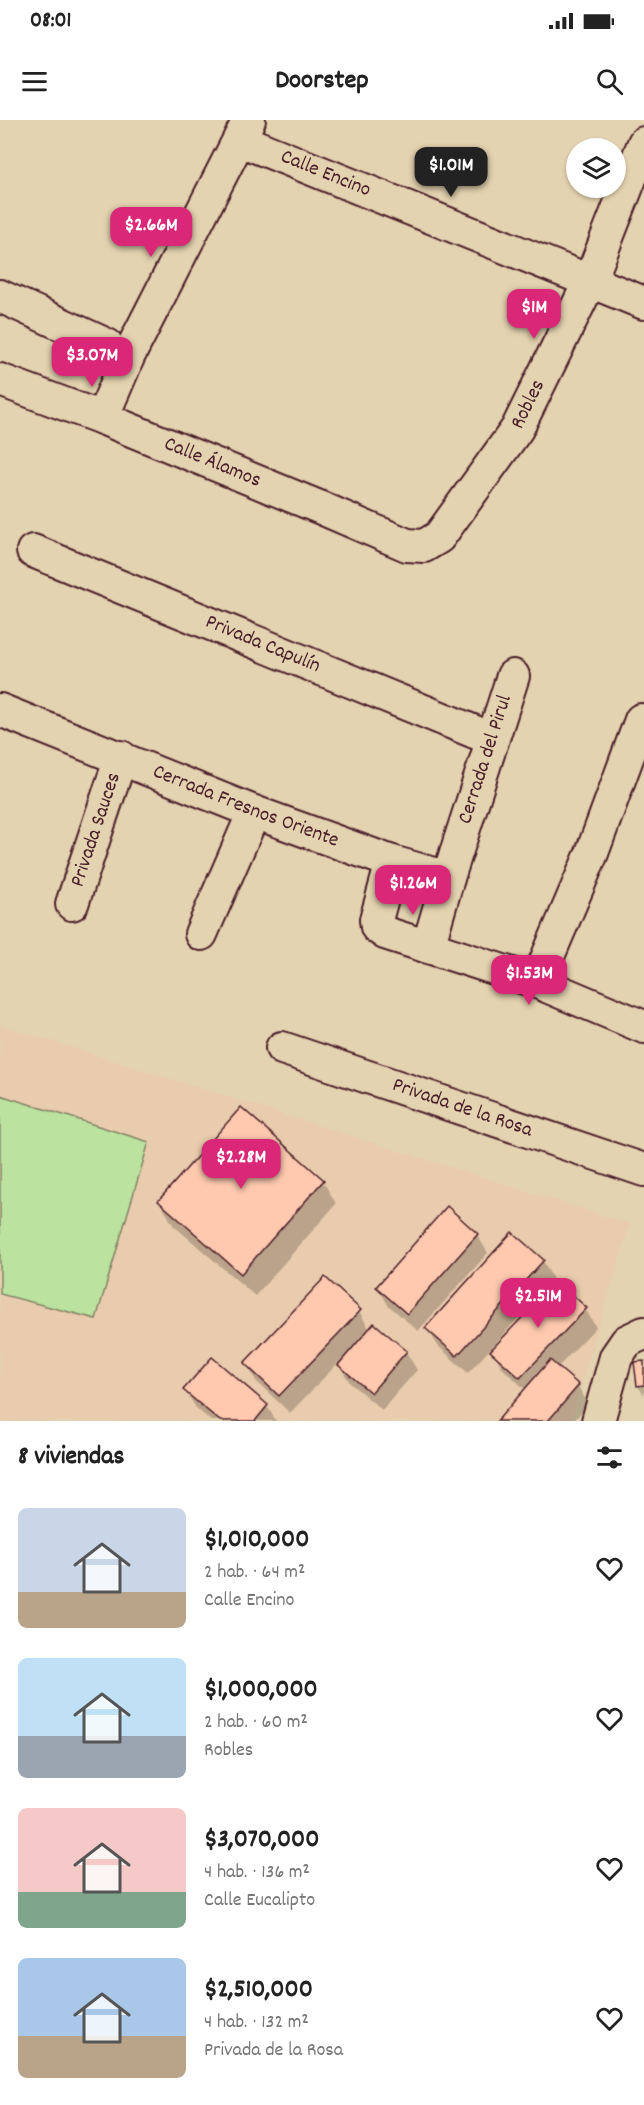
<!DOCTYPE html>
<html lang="es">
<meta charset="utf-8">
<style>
:root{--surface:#fff;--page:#f6f6f6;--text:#222;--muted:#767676;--accent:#db2777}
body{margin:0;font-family:Dekko,sans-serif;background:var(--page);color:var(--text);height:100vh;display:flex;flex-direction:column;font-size:22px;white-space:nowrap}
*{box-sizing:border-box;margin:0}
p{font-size:20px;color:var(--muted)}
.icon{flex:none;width:33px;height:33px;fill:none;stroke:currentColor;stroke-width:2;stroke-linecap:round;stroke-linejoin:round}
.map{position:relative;height:1301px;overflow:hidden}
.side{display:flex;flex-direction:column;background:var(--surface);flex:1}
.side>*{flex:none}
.tools{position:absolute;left:566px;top:18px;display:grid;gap:12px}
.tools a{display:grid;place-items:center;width:60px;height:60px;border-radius:50%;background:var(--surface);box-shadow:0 2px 4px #0004;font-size:30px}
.price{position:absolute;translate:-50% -51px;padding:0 14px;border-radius:12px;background:var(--accent);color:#fff;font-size:20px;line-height:39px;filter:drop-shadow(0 2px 3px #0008)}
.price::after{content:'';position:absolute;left:50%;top:36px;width:18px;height:14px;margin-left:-9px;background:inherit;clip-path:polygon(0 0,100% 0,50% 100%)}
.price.active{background:#222;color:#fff}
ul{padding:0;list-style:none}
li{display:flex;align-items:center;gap:18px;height:150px;padding:0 18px}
li span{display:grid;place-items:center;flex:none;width:168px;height:120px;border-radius:9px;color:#555}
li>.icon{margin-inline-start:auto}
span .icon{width:72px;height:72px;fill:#fffc;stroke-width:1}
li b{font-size:26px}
h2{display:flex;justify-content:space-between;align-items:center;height:72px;padding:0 18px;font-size:26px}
.status{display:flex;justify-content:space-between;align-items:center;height:42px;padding:0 30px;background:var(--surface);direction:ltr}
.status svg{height:16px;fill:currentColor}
header{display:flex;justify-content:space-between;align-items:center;height:78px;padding:0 18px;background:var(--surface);font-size:27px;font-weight:700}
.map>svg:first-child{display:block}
</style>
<div class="status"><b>08:01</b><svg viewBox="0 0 49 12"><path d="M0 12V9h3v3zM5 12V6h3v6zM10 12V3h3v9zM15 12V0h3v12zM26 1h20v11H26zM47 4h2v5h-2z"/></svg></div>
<header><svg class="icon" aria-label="menu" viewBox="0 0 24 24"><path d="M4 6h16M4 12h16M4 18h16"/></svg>Doorstep<svg class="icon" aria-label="search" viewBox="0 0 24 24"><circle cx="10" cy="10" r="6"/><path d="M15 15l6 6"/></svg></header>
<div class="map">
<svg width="644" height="1301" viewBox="0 0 644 1301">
<rect width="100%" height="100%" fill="#e4d3b0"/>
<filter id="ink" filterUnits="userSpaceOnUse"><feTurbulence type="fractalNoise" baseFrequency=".0167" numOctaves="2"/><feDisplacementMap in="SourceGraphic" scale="12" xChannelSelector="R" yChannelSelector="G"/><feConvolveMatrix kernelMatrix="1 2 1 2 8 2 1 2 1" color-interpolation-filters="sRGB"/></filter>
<g filter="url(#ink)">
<!-- built -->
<path fill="#e9ccad" d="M0 905 630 1104 570 1301H0Z"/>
<!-- green -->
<path fill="#bbe39f" stroke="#828165" stroke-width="1.5" d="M0 975 149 1022 96 1199 0 1174Z"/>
<!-- shadow -->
<g fill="#0003">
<path d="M323 1061 336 1084 255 1176 173 1105 160 1082Z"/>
<path d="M477 1115 488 1133 418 1211 388 1185 378 1167Z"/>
<path d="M543 1141 553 1159 492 1227 494 1229 585 1189 596 1207 557 1248 578 1266 588 1284 574 1301H499L526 1270 503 1249 491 1228 468 1253 438 1226 427 1208Z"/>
<path d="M359 1191 370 1210 374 1205 406 1232 417 1250 382 1290 350 1263 338 1243 290 1293 256 1261 246 1243Z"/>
<path d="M644 1242V1275L638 1266Z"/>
<path d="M185 1270 267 1286 276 1301H211L196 1288Z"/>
</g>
<!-- building -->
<g fill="#fec9af" stroke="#4a1f2b" stroke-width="1.5">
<path d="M241 987 324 1060 241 1154 158 1081Z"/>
<path d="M447 1086 478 1114 407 1194 376 1167Z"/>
<path d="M512 1112 544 1140 457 1236 425 1208Z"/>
<path d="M325 1157 361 1190 279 1276 244 1243Z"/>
<path d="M557 1161 587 1188 520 1258 490 1231Z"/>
<path d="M374 1203 407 1231 371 1273 338 1245Z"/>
<path d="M212 1237 268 1285 255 1301H220L183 1270Z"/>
<path d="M550 1240 579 1265 548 1301H497Z"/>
<path d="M644 1241V1265L637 1266 634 1242Z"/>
</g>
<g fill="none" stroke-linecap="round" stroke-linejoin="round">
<!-- minor casing -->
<g stroke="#4a1f2b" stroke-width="36">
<g id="minor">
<path id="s1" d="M240 20 644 183"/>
<path d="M0 176 107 225"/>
<path id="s2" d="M0 260 102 298 319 387 407 425 424 426 439 417 517 309 590 161 644 23"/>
<path d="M102 298 129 235 249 0"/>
<path id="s3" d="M33 431 492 619"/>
<path id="s4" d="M0 590 254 692 392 742 448 758"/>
<path d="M392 742 376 800 377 807 385 813 537 862 644 907"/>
<path id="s5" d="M72 784 121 637"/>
<path d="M201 814 254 692"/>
<path id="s6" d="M428 827 448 758 513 556"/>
<path d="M537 862 592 733 641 600"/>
<path id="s7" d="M282 928 644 1050"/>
<path d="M598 1301 616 1237 627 1221 644 1213"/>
</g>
</g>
<!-- minor -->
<use href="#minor" stroke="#e4d3b0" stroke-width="32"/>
</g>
</g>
<g text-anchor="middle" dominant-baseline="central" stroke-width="6" stroke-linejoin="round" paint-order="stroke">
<!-- street labels -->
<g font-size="21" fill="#4a1f2b" stroke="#e4d3b0">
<text stroke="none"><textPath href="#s1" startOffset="92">Calle Encino</textPath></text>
<text stroke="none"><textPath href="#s2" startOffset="634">Robles</textPath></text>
<text stroke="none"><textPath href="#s2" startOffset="228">Calle Álamos</textPath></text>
<text stroke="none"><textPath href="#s3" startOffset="248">Privada Capulín</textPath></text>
<text stroke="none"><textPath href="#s6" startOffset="196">Cerrada del Pirul</textPath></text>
<text stroke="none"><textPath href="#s4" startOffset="264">Cerrada Fresnos Oriente</textPath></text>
<text stroke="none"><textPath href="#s5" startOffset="78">Privada Sauces</textPath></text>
<text stroke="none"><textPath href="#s7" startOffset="190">Privada de la Rosa</textPath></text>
</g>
</g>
</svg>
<div class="tools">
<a><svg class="icon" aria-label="layers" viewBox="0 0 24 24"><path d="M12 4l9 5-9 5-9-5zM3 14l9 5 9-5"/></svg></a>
</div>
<b class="price active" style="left:451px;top:78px">$1.01M</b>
<b class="price" style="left:151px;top:138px">$2.66M</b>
<b class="price" style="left:534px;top:220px">$1M</b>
<b class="price" style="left:92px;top:268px">$3.07M</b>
<b class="price" style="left:413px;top:796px">$1.26M</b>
<b class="price" style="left:529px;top:886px">$1.53M</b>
<b class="price" style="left:241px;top:1070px">$2.28M</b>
<b class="price" style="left:538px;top:1209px">$2.51M</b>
</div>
<section class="side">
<h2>8 viviendas<svg class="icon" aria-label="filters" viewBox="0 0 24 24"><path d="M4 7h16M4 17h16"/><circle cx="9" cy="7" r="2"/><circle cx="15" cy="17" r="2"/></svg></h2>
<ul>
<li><span style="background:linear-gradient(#c9d6e8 70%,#b9a48a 0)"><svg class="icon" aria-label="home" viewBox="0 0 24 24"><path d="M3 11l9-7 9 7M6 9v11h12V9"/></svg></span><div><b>$1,010,000</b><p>2 hab. · 64 m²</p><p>Calle Encino</p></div><svg class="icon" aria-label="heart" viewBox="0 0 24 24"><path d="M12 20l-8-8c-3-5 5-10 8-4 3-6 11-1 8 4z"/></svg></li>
<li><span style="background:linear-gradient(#bfe0f5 65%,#9aa5b1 0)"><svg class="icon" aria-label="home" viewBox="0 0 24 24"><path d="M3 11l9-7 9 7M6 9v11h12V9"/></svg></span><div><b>$1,000,000</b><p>2 hab. · 60 m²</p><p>Robles</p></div><svg class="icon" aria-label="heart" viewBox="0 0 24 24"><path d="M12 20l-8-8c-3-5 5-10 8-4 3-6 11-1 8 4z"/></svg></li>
<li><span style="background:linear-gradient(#f6c9c9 70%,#7fa58c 0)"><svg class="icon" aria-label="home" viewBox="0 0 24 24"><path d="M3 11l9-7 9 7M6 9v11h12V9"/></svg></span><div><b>$3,070,000</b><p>4 hab. · 136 m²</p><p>Calle Eucalipto</p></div><svg class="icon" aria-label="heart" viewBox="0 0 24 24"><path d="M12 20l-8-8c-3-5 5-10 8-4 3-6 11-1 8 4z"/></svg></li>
<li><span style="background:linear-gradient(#a9c7e8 65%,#b9a48a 0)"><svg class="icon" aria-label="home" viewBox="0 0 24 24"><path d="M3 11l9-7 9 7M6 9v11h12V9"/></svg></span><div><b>$2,510,000</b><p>4 hab. · 132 m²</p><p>Privada de la Rosa</p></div><svg class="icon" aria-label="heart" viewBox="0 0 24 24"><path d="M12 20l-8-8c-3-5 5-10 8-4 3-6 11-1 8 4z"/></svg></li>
</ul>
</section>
